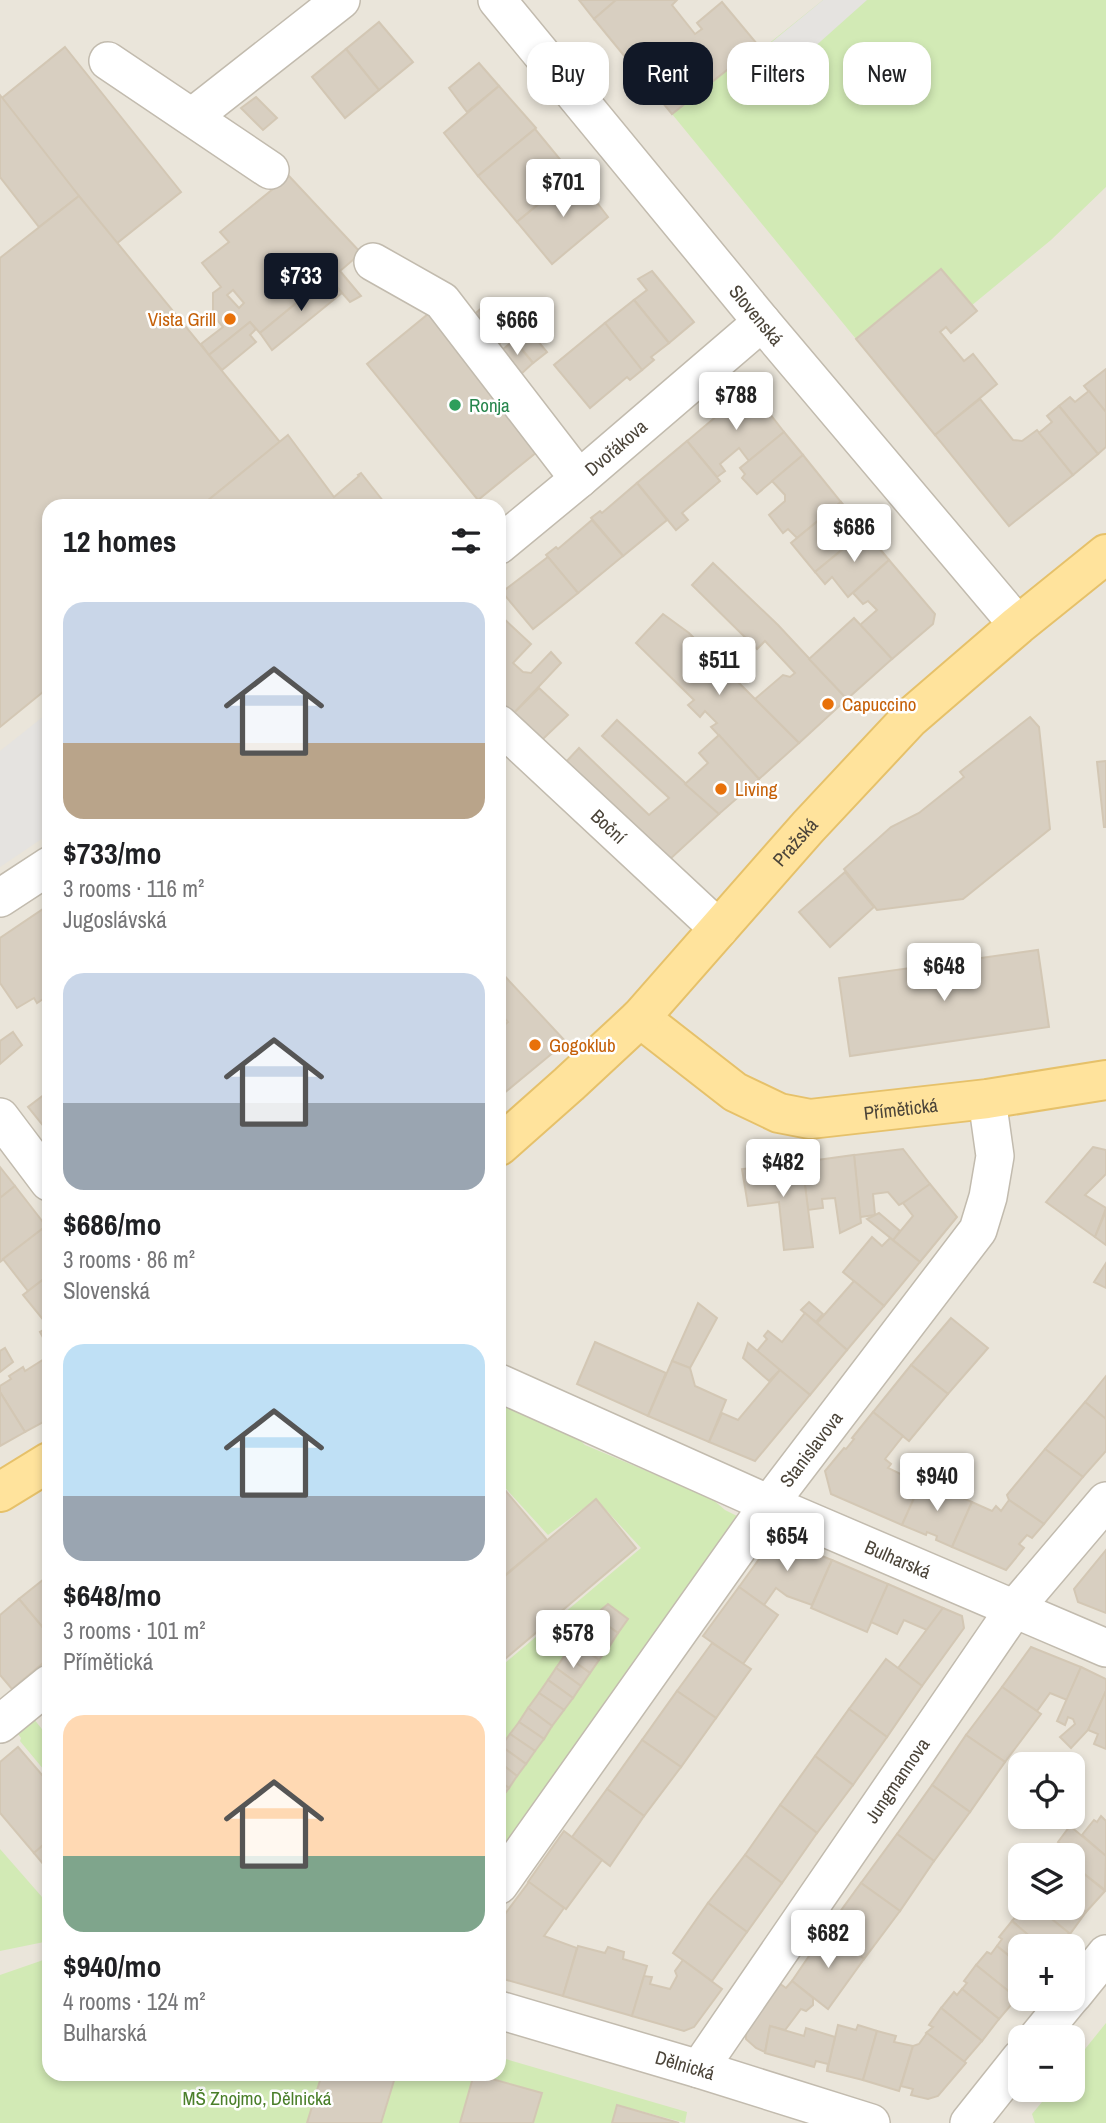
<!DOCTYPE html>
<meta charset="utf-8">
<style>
:root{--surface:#fff;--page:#f2f2f2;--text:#202124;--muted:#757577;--accent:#111827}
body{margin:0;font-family:"Archivo Narrow",sans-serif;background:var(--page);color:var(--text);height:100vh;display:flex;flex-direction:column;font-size:26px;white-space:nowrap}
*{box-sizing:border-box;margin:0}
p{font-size:23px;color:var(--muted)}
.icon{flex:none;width:38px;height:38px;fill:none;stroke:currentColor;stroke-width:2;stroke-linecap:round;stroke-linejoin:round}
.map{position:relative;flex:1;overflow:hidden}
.details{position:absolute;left:42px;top:499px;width:464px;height:1582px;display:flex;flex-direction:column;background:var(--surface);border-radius:21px;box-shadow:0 4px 10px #0003}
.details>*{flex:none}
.guide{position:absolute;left:527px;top:42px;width:474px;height:63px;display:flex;gap:14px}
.buttons{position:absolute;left:1008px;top:1752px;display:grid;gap:14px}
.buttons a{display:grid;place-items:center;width:77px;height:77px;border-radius:14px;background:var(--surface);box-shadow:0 4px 10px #0003;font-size:35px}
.price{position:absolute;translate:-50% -60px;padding:0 16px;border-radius:7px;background:#fff;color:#222;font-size:23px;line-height:46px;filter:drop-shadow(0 2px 4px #0008)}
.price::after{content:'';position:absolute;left:50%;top:42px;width:21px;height:16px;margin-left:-10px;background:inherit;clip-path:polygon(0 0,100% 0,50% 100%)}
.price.selected{background:var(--accent);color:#fff}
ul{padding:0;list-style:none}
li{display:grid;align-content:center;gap:14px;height:371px;padding:0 21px}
li span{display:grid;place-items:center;height:217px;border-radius:21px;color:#555}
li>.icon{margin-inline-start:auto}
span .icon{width:126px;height:126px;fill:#fffc;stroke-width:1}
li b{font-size:30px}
h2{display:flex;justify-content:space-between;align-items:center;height:84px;padding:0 21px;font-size:30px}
.chip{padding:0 24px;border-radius:21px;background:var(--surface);box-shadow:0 4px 10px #0003;font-size:24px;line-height:63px}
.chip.selected{background:var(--accent);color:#fff}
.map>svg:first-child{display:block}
</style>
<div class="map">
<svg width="1106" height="2123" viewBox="0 0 1106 2123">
<rect width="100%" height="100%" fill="#f6f3ec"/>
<!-- residential -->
<path fill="#eae5da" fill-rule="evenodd" d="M0 0H1106V2123H0ZM49 506H499V2074H49ZM1020 1764H1073V1816H1020ZM1020 1855H1073V1908H1020ZM1020 1946H1073V1998H1020ZM1020 2037H1073V2090H1020Z"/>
<!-- green -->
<g fill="#d2eab5">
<path d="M823 0H1106V187L1051 240 971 306 941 269 856 339 672 114 758 45 762 49Z"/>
<path d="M499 1401 578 1438 585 1445 711 1498 725 1510 741 1518 499 1857V1668L641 1548 596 1499 548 1535 499 1481Z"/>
<path d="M30 1714 45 1733 49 1729V1776L20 1741 21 1738 13 1727Z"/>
<path d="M0 1849 49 1905V1941L0 1951Z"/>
<path d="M49 1958V2074H322L307 2123H0V1975Z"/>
<path d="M1106 2023V2123H1035L1032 2114 1052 2090H1073V2064Z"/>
<path d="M499 2057 687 2112 685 2123 618 2105 612 2123H533L542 2093 478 2074H499Z"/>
<path d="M396 2074H474L460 2123H381Z"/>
</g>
<!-- parking -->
<g fill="#e5e3e0">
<path d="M823 0H867L783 75 762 50Z"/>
<path d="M49 712V834L0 867V751Z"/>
</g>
<!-- building -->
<g fill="#d8cfc1" stroke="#d3c7b4" stroke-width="2" fill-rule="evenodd">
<path d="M579 0H616L594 19Z"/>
<path d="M616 0H677L672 5 695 34 702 29 697 23 722 2 758 45 672 114 594 19Z"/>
<path d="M379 22 413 62 379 90 346 49Z"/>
<path d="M65 47 181 192 116 244 2 98Z"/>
<path d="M346 49 379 90 345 118 312 77Z"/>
<path d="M479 63 499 86 467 112 449 88Z"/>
<path d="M499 86 536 128 478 176 444 133Z"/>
<path d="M0 95 79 196 39 227 0 177Z"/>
<path d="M256 97 277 118 263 130 241 108Z"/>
<path d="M535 129 573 175 517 222 478 176Z"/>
<path d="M575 174 608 217 552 264 517 222Z"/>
<path d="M289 176 361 253 340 271 361 296 350 302 328 277 260 333 250 322 209 355 201 344 223 327 213 315V293L221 287 202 263 229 242 220 232ZM233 290 244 303 239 308 227 295Z"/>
<path d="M79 196 280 442 201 506H49V687L0 727V258Z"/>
<path d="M941 269 977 311 951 333 946 327 940 332 964 361 973 354 997 384 935 435 856 339Z"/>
<path d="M652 271 694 322 669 343 634 300 647 290 638 279Z"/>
<path d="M328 277 342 293 272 350 260 333Z"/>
<path d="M634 300 669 343 651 357 654 360 642 370 605 323Z"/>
<path d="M490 301 515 331 496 346 471 317Z"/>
<path d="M433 310 543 447 478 500 367 364Z"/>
<path d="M250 322 256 329 250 335 256 342 222 370 209 355Z"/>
<path d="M605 323 642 370 630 380 627 377 590 408 554 365Z"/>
<path d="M527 328 547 352 533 363 514 340Z"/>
<path d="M514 340 533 363 520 375 501 351Z"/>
<path d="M1106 369V412L1084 386Z"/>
<path d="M750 388 784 432 749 461 739 448 720 464 725 471 717 477 687 441Z"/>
<path d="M1089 391 1106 412V447L1098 454 1059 406 1070 397 1075 402Z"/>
<path d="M980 399 1013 440 1022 441 1037 430 1073 475 1009 526 935 435Z"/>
<path d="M1059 406 1098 454 1073 475 1039 433 1052 422 1047 416Z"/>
<path d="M784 432 803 455 757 494 742 478 745 474 740 468Z"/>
<path d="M288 435 334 497 359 476 358 475 361 473 387 506H201Z"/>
<path d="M687 441 720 481 682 513 688 520 676 530 637 483Z"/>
<path d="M803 455 841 502 797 538 788 529 783 533 769 515 785 501V495L772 481Z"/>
<path d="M637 483 667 520 623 556 591 518 600 511 602 513Z"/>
<path d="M841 502 865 531 815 572 791 543Z"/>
<path d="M592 520 623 556 578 593 546 555 556 547 558 549Z"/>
<path d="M865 531 889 560 848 597 832 577 825 584 815 572Z"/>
<path d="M548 557 578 593 533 629 502 592Z"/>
<path d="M889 560 935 614 933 624 892 659 860 625 877 610 868 601 863 604 853 593Z"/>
<path d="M713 563 778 625 847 699 799 743 755 699 783 675 790 677 795 673 765 641 757 649 692 585Z"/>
<path d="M663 614 689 633 799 743 759 779 711 727 717 723 705 711 700 717 688 705 694 700 636 643Z"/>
<path d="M501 616 531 644 513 663 523 672 531 673 551 652 561 663 513 714 499 700V618Z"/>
<path d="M854 618 892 659 847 699 809 659Z"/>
<path d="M539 688 568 715 542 740 513 714Z"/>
<path d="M1030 717 1039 727 1050 829 963 899 877 910 844 869 891 827 919 813 964 777 960 772Z"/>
<path d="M617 720 719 814 668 861 565 763 579 748 649 815 669 798 602 736Z"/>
<path d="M719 735 759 779 719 814 685 784 708 763 699 753Z"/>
<path d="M1106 761V827H1104L1097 762Z"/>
<path d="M845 872 874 907 830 947 799 912Z"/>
<path d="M49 905V995L37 1003 34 998 17 1008 0 983V938Z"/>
<path d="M1038 950 1049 1027 850 1056 839 978Z"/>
<path d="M499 970 566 1042 503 1094 499 1088V1029L508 1022 499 1012Z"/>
<path d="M13 1032 22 1045 0 1064V1041Z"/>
<path d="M49 1091V1133L28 1107Z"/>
<path d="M1093 1147 1106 1150V1174L1085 1195 1106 1208 1095 1237 1046 1202Z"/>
<path d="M903 1149 930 1184 911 1199 899 1205 888 1192 873 1194 875 1215 860 1217 854 1155Z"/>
<path d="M854 1155 861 1223 840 1233 835 1198 822 1199 823 1208 808 1210 802 1162Z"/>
<path d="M802 1162 813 1247 784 1250 779 1202 748 1206 742 1169Z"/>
<path d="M0 1167 15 1186 0 1198Z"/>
<path d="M930 1184 957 1217 920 1262 893 1240 913 1216 903 1203Z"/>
<path d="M15 1186 46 1226 0 1262V1198Z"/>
<path d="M1106 1211V1245L1095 1237Z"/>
<path d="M879 1213 900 1231 893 1240 867 1219Z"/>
<path d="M46 1226 49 1230V1275L28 1291 3 1259Z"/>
<path d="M872 1237 882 1246 890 1238 920 1262 884 1306 843 1272Z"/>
<path d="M1106 1263V1288L1094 1282Z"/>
<path d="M49 1275V1327L23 1295Z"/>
<path d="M854 1281 884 1306 847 1350 817 1323Z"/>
<path d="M809 1302 823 1314 816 1322 801 1310Z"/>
<path d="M698 1303 717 1318 690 1368 672 1361Z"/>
<path d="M805 1313 847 1350 810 1395 757 1351 767 1339 764 1336 768 1331 782 1342Z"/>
<path d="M951 1318 988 1348 948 1394 911 1365Z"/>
<path d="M49 1327V1341L46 1343 40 1332Z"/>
<path d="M595 1342 666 1373 648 1416 577 1384Z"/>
<path d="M748 1343 780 1370 769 1381 743 1358Z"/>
<path d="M5 1348 13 1362 0 1372V1351Z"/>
<path d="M49 1356V1419L25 1432 0 1392V1386L11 1379 9 1376 23 1367 25 1371Z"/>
<path d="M672 1361 690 1368 695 1386 726 1400 709 1442 648 1416Z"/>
<path d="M911 1365 948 1394 909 1441 873 1412Z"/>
<path d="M780 1370 810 1395 755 1461 709 1442 722 1413 738 1420Z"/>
<path d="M1106 1376V1419L1085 1402Z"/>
<path d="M0 1392 25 1432 0 1446Z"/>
<path d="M1085 1402 1106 1419V1451L1083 1477 1045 1449Z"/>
<path d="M873 1412 903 1436 885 1459 891 1464 888 1468 921 1484 902 1525 831 1494 825 1471 844 1448 846 1449 854 1439 852 1438Z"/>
<path d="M1045 1449 1083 1477 1044 1524 1009 1500 1007 1495Z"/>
<path d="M922 1480 972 1502 952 1547 936 1540 937 1536 927 1532 926 1535 902 1525Z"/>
<path d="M499 1483 547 1540 504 1576 499 1571Z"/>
<path d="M596 1499 636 1548 499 1664V1581Z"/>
<path d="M1009 1500 1044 1524 1032 1538 1027 1535 1019 1544 1024 1548 1006 1570 952 1547 972 1502 992 1511 996 1506 1001 1511Z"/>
<path d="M775 1537 832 1560 812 1605 787 1596 776 1588 764 1605 739 1587Z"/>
<path d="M1106 1550V1613L1078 1602 1074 1589Z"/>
<path d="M832 1560 888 1584 867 1632 811 1608Z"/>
<path d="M49 1575V1635L19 1599Z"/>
<path d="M888 1584 943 1608 927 1630 904 1620 897 1634 871 1622Z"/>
<path d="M739 1587 778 1615 743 1664 703 1636Z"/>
<path d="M19 1599 49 1635V1658L12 1689 0 1675V1615Z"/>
<path d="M608 1604 628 1619 618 1633 594 1616Z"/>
<path d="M943 1608 962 1616 964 1628 922 1686 898 1668Z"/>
<path d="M594 1616 618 1633 609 1647 584 1630Z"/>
<path d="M584 1630 609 1647 599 1660 575 1643Z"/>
<path d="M575 1643 599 1660 590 1673 565 1655Z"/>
<path d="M712 1643 751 1669 716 1718 677 1691Z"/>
<path d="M1031 1647 1081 1667 1067 1700 1050 1693 1037 1711 1002 1687Z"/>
<path d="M565 1655 590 1673 581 1686 556 1668Z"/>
<path d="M886 1659 922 1686 887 1737 849 1709Z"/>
<path d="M1081 1667 1106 1679V1691L1088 1730 1071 1748 1060 1737 1075 1724 1073 1719 1068 1717 1065 1725 1057 1721Z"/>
<path d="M556 1668 581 1686 573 1698 548 1680Z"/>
<path d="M548 1680 573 1698 564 1710 539 1693Z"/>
<path d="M1002 1687 1041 1714 1005 1762 966 1735Z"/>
<path d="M677 1691 716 1718 681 1767 642 1740Z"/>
<path d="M1106 1691V1749L1094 1744 1098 1734 1088 1730Z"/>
<path d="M539 1693 564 1710 552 1726 528 1708Z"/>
<path d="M528 1708 552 1726 544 1739 519 1722Z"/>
<path d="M849 1709 887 1737 853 1785 815 1756Z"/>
<path d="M519 1722 544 1739 535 1751 510 1734Z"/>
<path d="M510 1734 535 1751 526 1764 501 1746Z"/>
<path d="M966 1735 1005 1762 970 1812 932 1785Z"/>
<path d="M642 1740 681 1767 644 1816 607 1789Z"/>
<path d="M501 1746 526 1764 517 1776 499 1762V1750Z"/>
<path d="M18 1747 49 1783V1840L34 1853 0 1813V1762Z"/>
<path d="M815 1756 853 1785 817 1833 780 1805Z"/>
<path d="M499 1762 517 1776 509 1788 499 1781Z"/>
<path d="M499 1781 509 1788 500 1800H499Z"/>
<path d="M932 1785 970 1812 934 1861 897 1834Z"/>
<path d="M607 1789 644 1816 610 1866 572 1837Z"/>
<path d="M780 1805 817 1833 782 1883 745 1855Z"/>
<path d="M1101 1816 1106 1821V1856L1082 1835 1094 1820 1097 1822Z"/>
<path d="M1070 1826 1106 1856 1105 1890 1073 1865 1072 1853 1058 1842Z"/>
<path d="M564 1831 602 1860 566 1909 528 1882Z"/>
<path d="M897 1834 934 1861 900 1911 861 1883Z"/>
<path d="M49 1840V1871L34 1853Z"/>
<path d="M745 1855 782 1883 747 1932 708 1903Z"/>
<path d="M1073 1865 1105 1891 1086 1912 1073 1901Z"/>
<path d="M529 1882 564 1908 544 1936 577 1948 563 1996 500 1978 499 1976V1922Z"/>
<path d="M861 1883 900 1911 864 1959 826 1931Z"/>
<path d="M1073 1901 1086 1912 1070 1934 1038 1908H1073Z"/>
<path d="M708 1903 747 1932 712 1981 673 1953Z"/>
<path d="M1023 1908H1038L1069 1933 1059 1946H1041L1012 1921Z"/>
<path d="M1012 1921 1041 1946H1020V1965L997 1946 1002 1939 999 1937Z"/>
<path d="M826 1931 864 1959 828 2009 792 1981Z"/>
<path d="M578 1946 605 1953 608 1947 624 1952 623 1959 647 1966 632 2016 563 1996Z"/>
<path d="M997 1946 1020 1965V1993L1017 1998 976 1965 987 1952 991 1954Z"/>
<path d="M683 1960 722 1989 694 2027 684 2031 632 2016 644 1976 652 1977 650 1984 670 1989 677 1976 675 1971Z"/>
<path d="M976 1965 1017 1998 999 2019 962 1989 967 1983 964 1981Z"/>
<path d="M776 1981 786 1988 792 1981 813 1998V2005L806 2011 801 2009 785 2030 770 2026 765 2052 756 2048 746 2039V2026Z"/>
<path d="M962 1989 999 2019 982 2041 941 2008 954 1992 957 1995Z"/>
<path d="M941 2008 982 2041 964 2062 926 2033 933 2027 929 2025Z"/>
<path d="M838 2025 856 2030 858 2025 877 2031 863 2080 827 2071Z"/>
<path d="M770 2026 804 2036 806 2028 835 2037 827 2071 828 2064 816 2061 814 2067 765 2053Z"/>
<path d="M877 2031 896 2036 894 2042 913 2046 899 2091 863 2080Z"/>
<path d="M927 2033 966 2063 938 2096 928 2099 911 2095 913 2089 901 2086 913 2046 919 2044Z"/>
<path d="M322 2074H396L381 2123H307Z"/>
<path d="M474 2074 542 2093 533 2123H460Z"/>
<path d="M617 2105 679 2123H612Z"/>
</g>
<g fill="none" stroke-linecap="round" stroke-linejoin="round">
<!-- minor casing -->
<g stroke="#c2bbae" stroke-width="40">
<g id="minor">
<path id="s1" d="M497 0 762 322 1018 625"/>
<path d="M108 61 270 170"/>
<path d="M192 117 341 0"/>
<path d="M373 262 442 301 579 479"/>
<path id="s2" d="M499 545 579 479 762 322"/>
<path id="s3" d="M499 724 719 929"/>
<path d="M0 898 49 866"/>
<path d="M0 1117 49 1182"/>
<path id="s4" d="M499 1383 769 1504 1106 1648"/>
<path d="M0 1724 49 1684"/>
<path id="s5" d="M499 1885 769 1504 978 1230 988 1197 995 1156 987 1099"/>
<path d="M1073 1995 1106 1954"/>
<path id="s6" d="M499 2010 699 2069 871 2123"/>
<path d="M1038 2037 1070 1998"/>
<path id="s7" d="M699 2069 1015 1608 1106 1501"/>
<path d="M969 2123 1020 2059"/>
</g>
</g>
<!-- major casing -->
<g stroke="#e6c16a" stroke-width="42">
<g id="major">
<path id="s8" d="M640 1018 735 1092 779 1113 810 1119 987 1099 1106 1080"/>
<path id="s9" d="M499 1146 569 1084 640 1018 808 827 910 718 1018 625 1106 554"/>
<path d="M0 1492 49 1462"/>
</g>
</g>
<!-- minor -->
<use href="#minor" stroke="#fff" stroke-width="37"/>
<!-- major -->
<use href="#major" stroke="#ffe39c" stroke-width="38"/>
</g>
<!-- markers -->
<g fill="#e8710a" stroke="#fff" stroke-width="2.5">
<circle cx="230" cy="319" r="7"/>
<circle cx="828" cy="704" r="7"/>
<circle cx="721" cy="789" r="7"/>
<circle cx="535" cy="1045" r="7"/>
</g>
<circle fill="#2e9e5b" stroke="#fff" stroke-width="2.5" cx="455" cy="405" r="7"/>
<g text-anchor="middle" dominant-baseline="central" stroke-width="5" stroke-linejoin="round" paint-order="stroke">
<!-- street labels -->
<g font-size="19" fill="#4b4439" stroke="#fff">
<text stroke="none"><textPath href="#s1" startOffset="408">Slovenská</textPath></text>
<text stroke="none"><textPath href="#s2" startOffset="152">Dvořákova</textPath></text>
<text stroke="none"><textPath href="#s3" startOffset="150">Boční</textPath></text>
<text stroke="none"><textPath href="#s9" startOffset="425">Pražská</textPath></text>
<text stroke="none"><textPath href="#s8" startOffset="292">Přímětická</textPath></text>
<text stroke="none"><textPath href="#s5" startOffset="536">Stanislavova</textPath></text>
<text stroke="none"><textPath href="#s4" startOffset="436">Bulharská</textPath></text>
<text stroke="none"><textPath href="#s7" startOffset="350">Jungmannova</textPath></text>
<text stroke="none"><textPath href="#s6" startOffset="194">Dělnická</textPath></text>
</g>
<!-- food labels -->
<g font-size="19" fill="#c56008" stroke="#fff" text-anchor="start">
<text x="216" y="319" text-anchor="end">Vista Grill</text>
<text x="842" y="704">Capuccino</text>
<text x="735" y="789">Living</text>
<text x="549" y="1045">Gogoklub</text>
</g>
<!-- leisure labels -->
<g font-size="19" fill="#27864d" stroke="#fff" text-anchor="start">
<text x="469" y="405">Ronja</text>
</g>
<!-- park labels -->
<g font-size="19" fill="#4a7f2a" stroke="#fff">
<text x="257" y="2098">MŠ Znojmo, Dělnická</text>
</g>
</g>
</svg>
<div class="buttons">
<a><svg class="icon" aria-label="locate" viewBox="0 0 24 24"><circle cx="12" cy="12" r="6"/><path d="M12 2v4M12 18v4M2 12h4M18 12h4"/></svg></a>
<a><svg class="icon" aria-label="layers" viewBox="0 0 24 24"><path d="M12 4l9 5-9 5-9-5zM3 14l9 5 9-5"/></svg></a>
<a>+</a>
<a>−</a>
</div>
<b class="price" style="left:563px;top:219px">$701</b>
<b class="price selected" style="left:301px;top:313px">$733</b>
<b class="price" style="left:517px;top:357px">$666</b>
<b class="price" style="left:736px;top:432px">$788</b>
<b class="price" style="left:854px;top:564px">$686</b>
<b class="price" style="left:719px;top:697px">$511</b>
<b class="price" style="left:944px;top:1003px">$648</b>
<b class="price" style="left:783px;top:1199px">$482</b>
<b class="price" style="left:937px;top:1513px">$940</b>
<b class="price" style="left:787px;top:1573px">$654</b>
<b class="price" style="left:573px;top:1670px">$578</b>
<b class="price" style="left:828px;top:1970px">$682</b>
<div class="guide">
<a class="chip">Buy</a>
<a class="chip selected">Rent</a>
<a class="chip">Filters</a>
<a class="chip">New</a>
</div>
<section class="details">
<h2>12 homes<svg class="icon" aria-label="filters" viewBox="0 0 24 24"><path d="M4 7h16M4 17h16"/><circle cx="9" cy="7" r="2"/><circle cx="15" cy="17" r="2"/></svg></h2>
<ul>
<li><span style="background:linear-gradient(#c9d6e8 65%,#b9a48a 0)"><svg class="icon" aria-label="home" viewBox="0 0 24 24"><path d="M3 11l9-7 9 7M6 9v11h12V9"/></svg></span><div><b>$733/mo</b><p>3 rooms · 116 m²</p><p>Jugoslávská</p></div></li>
<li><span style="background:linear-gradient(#c9d6e8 60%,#9aa5b1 0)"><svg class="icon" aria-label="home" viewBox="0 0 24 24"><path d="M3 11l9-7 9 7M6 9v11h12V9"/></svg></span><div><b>$686/mo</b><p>3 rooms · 86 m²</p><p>Slovenská</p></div></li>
<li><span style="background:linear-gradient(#bfe0f5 70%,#9aa5b1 0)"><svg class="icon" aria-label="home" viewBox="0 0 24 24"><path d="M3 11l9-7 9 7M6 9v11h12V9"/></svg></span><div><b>$648/mo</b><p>3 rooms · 101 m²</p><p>Přímětická</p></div></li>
<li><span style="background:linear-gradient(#ffd9b3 65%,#7fa58c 0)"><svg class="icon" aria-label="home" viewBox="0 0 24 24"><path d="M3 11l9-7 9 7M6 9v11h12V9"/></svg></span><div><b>$940/mo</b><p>4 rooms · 124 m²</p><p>Bulharská</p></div></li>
</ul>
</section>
</div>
